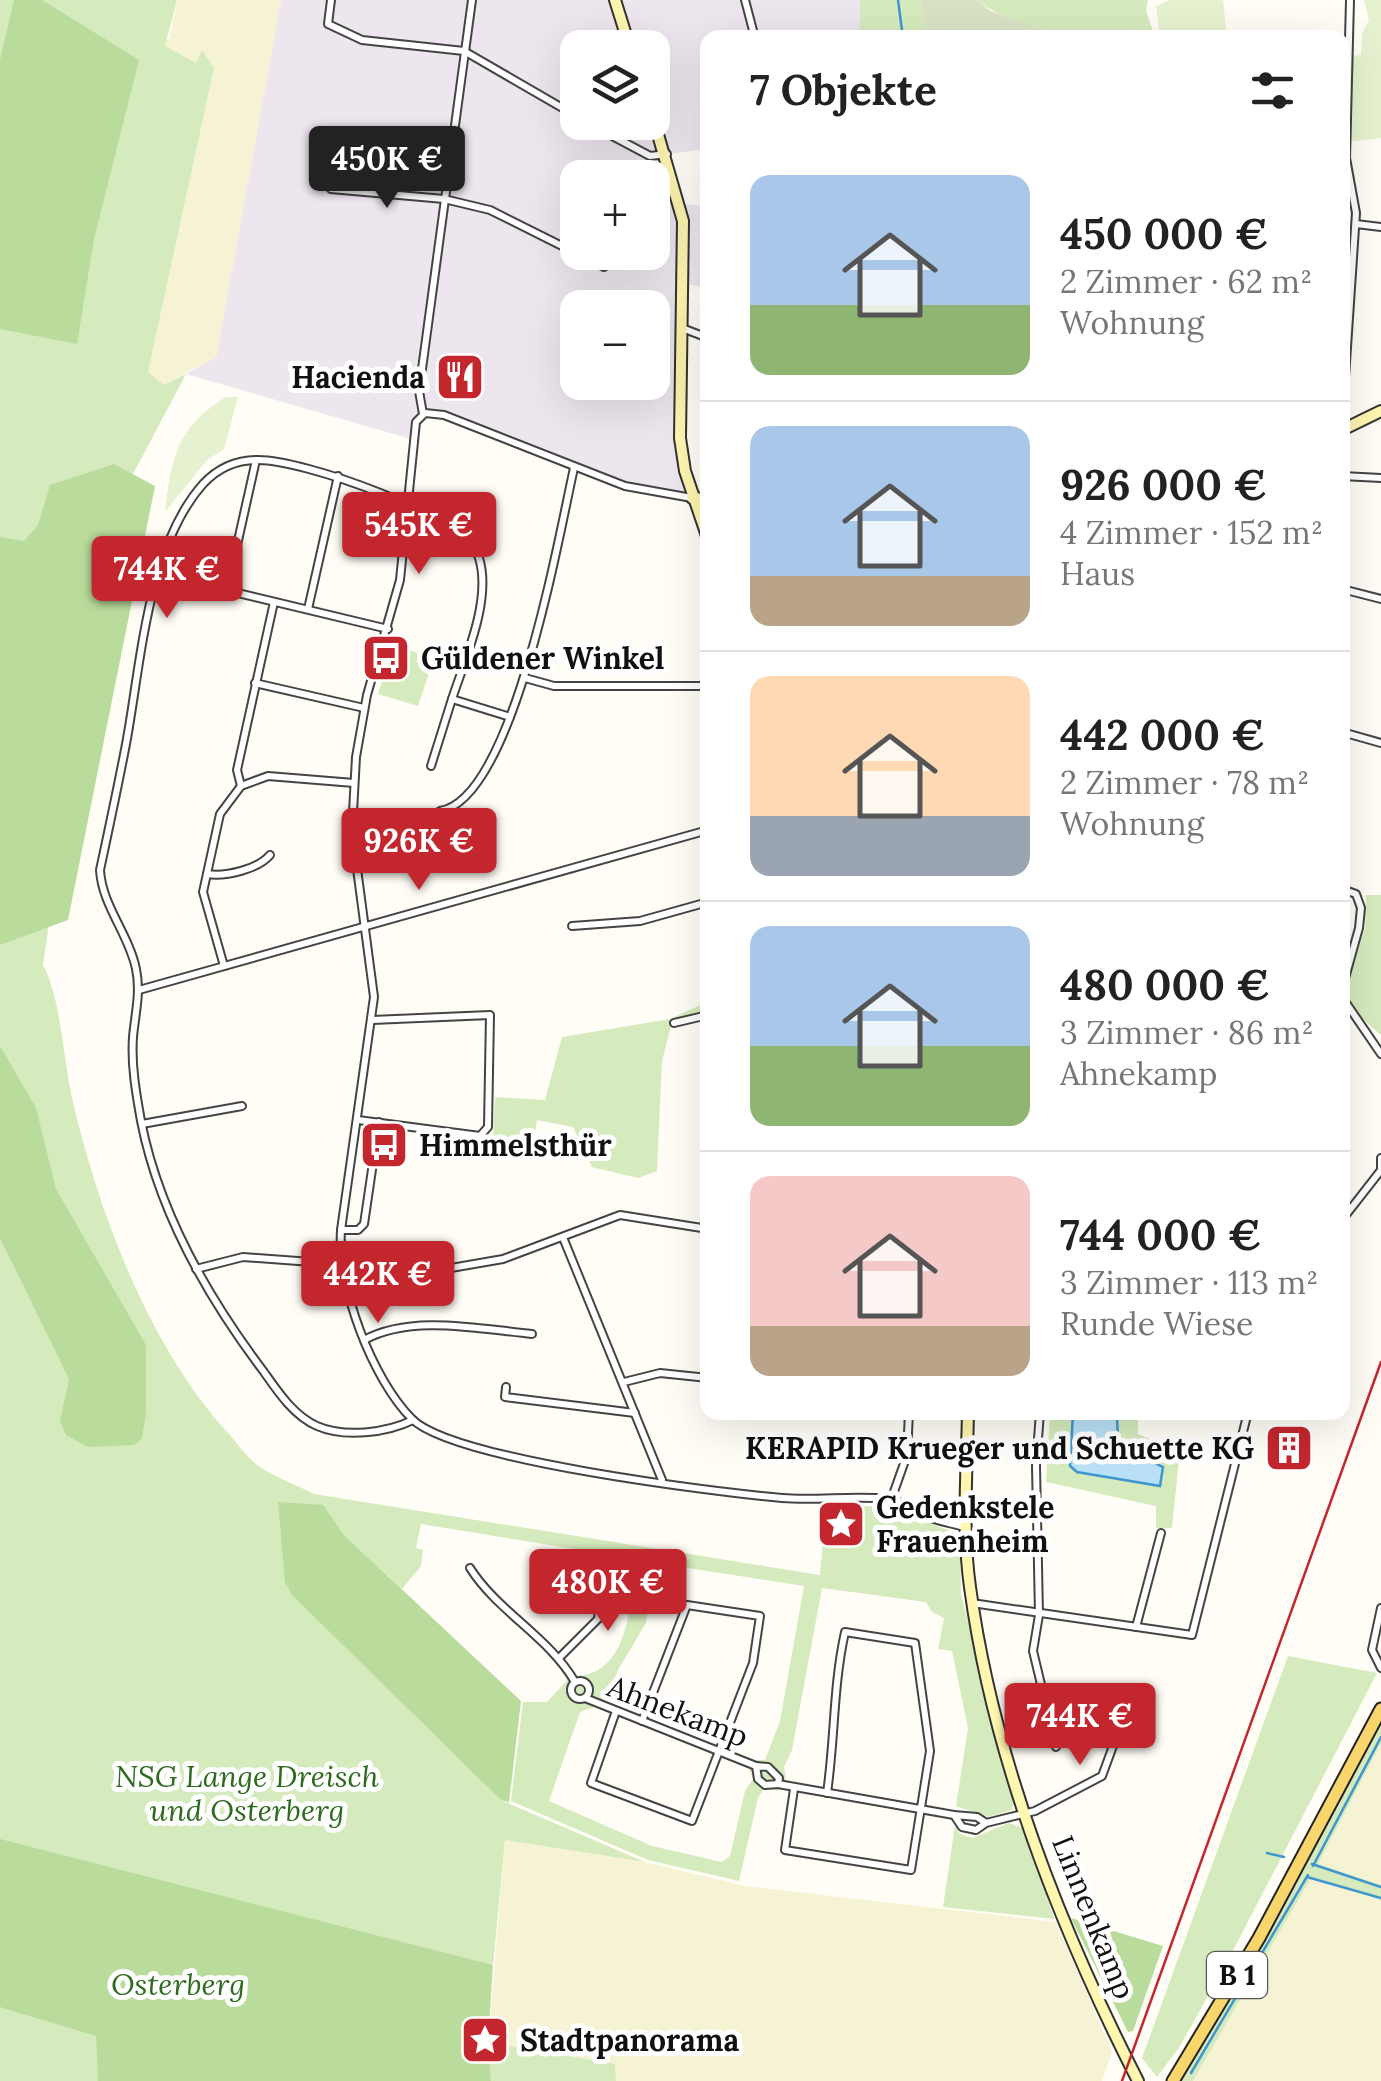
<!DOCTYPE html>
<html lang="de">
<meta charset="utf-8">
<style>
:root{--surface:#fff;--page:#f6f6f6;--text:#222;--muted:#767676;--line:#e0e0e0;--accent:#c4262e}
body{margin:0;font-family:Lora,serif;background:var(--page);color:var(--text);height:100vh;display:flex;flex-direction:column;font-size:38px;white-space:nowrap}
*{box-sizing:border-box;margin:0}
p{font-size:32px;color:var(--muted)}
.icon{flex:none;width:55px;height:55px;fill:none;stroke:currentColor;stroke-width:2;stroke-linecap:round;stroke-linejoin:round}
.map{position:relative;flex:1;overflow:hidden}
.details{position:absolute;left:700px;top:30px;width:650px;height:1390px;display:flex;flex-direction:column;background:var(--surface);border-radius:20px;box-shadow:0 10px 40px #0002}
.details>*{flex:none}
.tools{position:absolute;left:560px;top:30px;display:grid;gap:20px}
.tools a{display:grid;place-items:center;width:110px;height:110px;border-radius:20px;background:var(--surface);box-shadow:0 10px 40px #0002;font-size:50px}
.price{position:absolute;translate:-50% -85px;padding:0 22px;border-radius:10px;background:var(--accent);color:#fff;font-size:32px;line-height:65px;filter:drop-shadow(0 2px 5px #0008)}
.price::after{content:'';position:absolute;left:50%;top:60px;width:30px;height:22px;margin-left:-15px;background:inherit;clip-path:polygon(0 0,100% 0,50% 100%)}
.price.active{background:#222;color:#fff}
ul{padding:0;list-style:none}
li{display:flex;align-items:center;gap:30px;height:250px;padding:0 50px}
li+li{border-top:2px solid var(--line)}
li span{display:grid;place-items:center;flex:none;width:280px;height:200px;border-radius:20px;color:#555}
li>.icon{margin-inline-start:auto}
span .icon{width:120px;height:120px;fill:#fffc;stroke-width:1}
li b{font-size:42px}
h2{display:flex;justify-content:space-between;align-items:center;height:120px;padding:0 50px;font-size:42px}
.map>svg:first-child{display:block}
</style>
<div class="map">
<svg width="1381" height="2081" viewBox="0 0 1381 2081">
<rect width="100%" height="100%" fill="#fffdf5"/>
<!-- industrial -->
<path fill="#eee6ef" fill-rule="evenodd" d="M281 0H860L859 37 708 38 707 149 667 154 680 204 707 206V288L682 283 681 461 687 493 623 483 453 415 420 413 411 439 186 374 216 357ZM578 48H652V122H578ZM578 178H652V252H578ZM578 308H652V382H578Z"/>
<!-- farmland -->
<g fill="#f6f3d4">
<path d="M177 0H281L216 357 164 385 148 372 214 68 139 60 170 38Z"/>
<path d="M1381 1743V2081H1193L1308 1882Z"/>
<path d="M505 1840 645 1862 745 1886 1056 1922 1112 2052 1102 2081H491L488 2042Z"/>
</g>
<!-- green -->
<g fill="#d5ebbd" fill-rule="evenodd">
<path d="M0 0H177L165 46 196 63 202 50 214 68 148 372 164 385 186 374 133 474 116 466 43 965C61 998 63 1058 72 1098 98 1211 149 1347 228 1433 238 1444 248 1459 260 1467 276 1478 297 1485 314 1494L820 1575 826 1504 884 1507 957 1533 960 1540 961 1595 1015 1797 1012 1810 988 1817 956 1806 968 1728 952 1651 938 1649 944 1618 932 1612 926 1602 822 1588 792 1750 784 1767 786 1779 779 1791 764 1788 758 1798 739 1881 648 1860 511 1801 523 1702H547L571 1676C631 1678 630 1601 636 1559L421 1524 416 1548 423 1550 421 1566 402 1589 344 1535 323 1506 503 1801 645 1862 505 1840 493 1965 489 1964 460 2081H0ZM655 1563 804 1586 780 1721 765 1760H756L749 1769 753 1779 745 1791 730 1856 722 1862 652 1846 549 1801 580 1712 606 1703 618 1670 646 1623Z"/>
<path d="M860 0H920L926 37H859Z"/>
<path d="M977 0H1148L1146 11 1155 37C1092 37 1031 40 977 0Z"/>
<path d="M393 645 434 658 418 706 378 694Z"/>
<path d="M1366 895H1381V1035L1354 1011 1345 992 1365 928Z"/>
<path d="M707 1002V1013L672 1022 662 1061 657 1171 638 1178 592 1167 573 1127 537 1120 534 1139 493 1136 495 1097 545 1100 562 1037 670 1019Z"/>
<path d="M1050 1413H1138V1434L1169 1447 1179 1459 1172 1528H1156V1506L1046 1482Z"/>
<path d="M1288 1656 1377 1673 1226 1964 1180 2046 1157 2077 1142 2058Z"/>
<path d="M1381 1717V1743L1318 1864 1381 1885V1900L1311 1878 1193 2081H1179Z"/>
<path d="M1009 1823 1026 1829 1054 1919 943 1907 955 1826 960 1834 972 1838Z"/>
<path d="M488 2042 615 2064 616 2081H491Z"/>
</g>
<!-- forest -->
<g fill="#b9dc9c">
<path d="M14 0H42L139 60 94 239 77 344 0 329V60Z"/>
<path d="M114 464 155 486 68 920 0 945V537L24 541 38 525 50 485Z"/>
<path d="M0 1046 36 1108 56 1189 146 1345V1414L142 1438 134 1445 88 1447 66 1435 60 1421 69 1379 0 1238Z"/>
<path d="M278 1502 323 1505 344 1535 521 1701 509 1802 501 1800 292 1595 285 1582Z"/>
<path d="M0 1839 493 1965 488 2042 491 2081H98L96 2036 0 2007Z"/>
<path d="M1071 1918 1163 1946 1133 2031 1128 2032Z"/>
</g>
<!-- cemetery -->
<path fill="#d9e3c4" d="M920 0H977L991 11 1062 37H926Z"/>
<!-- pitch -->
<g fill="#e6f2cf">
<path d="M1170 0H1223L1227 37H1160L1156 6Z"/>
<path d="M1364 0H1381V138L1348 142 1352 56 1361 55 1362 33 1369 20Z"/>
<path d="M226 397H238L224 449 207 460 165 512C172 457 176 428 226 397Z"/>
</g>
<!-- water -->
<path fill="#b9e0f7" stroke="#3f96cf" stroke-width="2.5" d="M1117 1413C1117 1464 1126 1448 1163 1467L1160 1486 1077 1472 1070 1466 1073 1413Z"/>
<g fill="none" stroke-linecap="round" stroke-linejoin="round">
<!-- stream -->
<g stroke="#3f96cf" stroke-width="2.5">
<path d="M898 0 903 38"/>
<path d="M1267 1853 1284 1857"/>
<path d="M1312 1864 1381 1887"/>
<path d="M1313 1866 1381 1737"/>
<path d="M1307 1877 1381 1898"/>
<path d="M1191 2073 1308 1875"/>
</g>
<!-- street casing -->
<g stroke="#444" stroke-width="10">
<g id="street">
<path d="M331 0 328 24 362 40 464 51 578 117"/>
<path d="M745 0 755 38"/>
<path d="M586 122 650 156 667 154"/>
<path d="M331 189 444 199 490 210 604 267"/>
<path d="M1356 224 1381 227"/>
<path d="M682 328 708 338"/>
<path d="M423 414 419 391 472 0"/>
<path d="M1342 422 1356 213 1346 158 1350 0"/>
<path d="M1342 476 1381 478"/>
<path d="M692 498 625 486 444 415 425 413 416 422 400 580 367 695 356 757 352 831 374 997 341 1230C337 1286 372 1379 412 1419 453 1460 715 1492 782 1498 817 1501 854 1495 889 1499 904 1502 917 1512 931 1518 942 1522 955 1524 967 1528"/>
<path d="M159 574 388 629"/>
<path d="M1342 589 1381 599"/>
<path d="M227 590 256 460"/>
<path d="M308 609 338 476"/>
<path d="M525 678 554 686H708"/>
<path d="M255 683 364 708"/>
<path d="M1342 732 1381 743"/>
<path d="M431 766 452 699 510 717"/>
<path d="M241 786 237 770 274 602"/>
<path d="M440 811C514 799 559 534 574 468"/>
<path d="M207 874C226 877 258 869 270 855"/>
<path d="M1342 889 1356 894 1361 908 1359 928 1342 989"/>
<path d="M572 926 640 921 708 902"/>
<path d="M224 966 203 892 220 814 241 786 268 776 354 783"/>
<path d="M139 990 708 830"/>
<path d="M1342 997 1381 1054"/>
<path d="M674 1023 708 1015"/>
<path d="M358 1120 480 1136 488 1127 490 1015 372 1020"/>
<path d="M142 1124 242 1106"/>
<path d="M1342 1220 1381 1170V1158"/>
<path d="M341 1230H358L364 1224 379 1122"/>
<path d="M564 1240 662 1480"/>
<path d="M196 1269 243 1257 434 1271 503 1259 620 1215 708 1229"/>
<path d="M364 1340C411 1314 480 1329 532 1334"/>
<path d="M624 1382 660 1373 708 1378"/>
<path d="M506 1387 505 1397 635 1413"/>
<path d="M1040 1412 1036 1466 1039 1615 1033 1651 1056 1747"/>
<path d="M413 1420C386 1433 345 1438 317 1426 294 1416 278 1392 264 1372 208 1298 159 1213 141 1121 136 1093 131 1065 133 1037 135 1014 141 993 136 969 129 934 102 906 100 870 109 828 118 786 126 744 141 664 147 547 203 484 217 469 236 460 257 460 302 459 466 516 479 558 492 600 465 659 452 699"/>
<path d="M891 1500 907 1455 909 1412"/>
<path d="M470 1568C498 1612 549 1637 575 1682"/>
<path d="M972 1603 1192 1635 1248 1412"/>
<path d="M1381 1608 1372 1650 1381 1668"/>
<path d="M1136 1627 1161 1533"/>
<path d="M559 1658 598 1619 602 1584"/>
<circle cx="580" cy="1690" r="9"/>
<path d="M585 1698 756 1766"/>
<path d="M616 1711 591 1783 692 1821 753 1663 760 1616 687 1605 642 1721"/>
<path d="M756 1766 768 1767 779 1778 778 1784 765 1785 758 1779Z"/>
<path d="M778 1784 954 1815"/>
<path d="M794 1789 785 1850 911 1870 930 1751 915 1643 845 1632C833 1686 835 1738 827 1793"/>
<path d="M986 1823 977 1817 954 1815 962 1827 976 1830 986 1823 1035 1811 1102 1776 1124 1716"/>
</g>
</g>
<!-- secondary casing -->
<g stroke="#333" stroke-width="14">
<g id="secondary">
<path d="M615 0 630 48"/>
<path d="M652 114 683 221 680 438 685 471 708 539"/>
<path d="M1342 430 1381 411"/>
<path d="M692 498 708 499"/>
<path d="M968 1412C967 1469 962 1531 970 1587 993 1758 1060 1928 1138 2081"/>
</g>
</g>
<!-- primary casing -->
<g stroke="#222" stroke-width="15">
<path id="primary" d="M1173 2081 1259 1938 1381 1709"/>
</g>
<!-- street -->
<use href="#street" stroke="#fff" stroke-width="6"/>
<!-- secondary -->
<use href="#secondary" stroke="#fff6b0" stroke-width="10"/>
<!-- primary -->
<use href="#primary" stroke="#f9d66b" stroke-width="11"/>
<!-- rail -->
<path stroke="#c4262e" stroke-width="2.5" d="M1122 2081 1381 1362"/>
</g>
<!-- icons -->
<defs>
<g id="restaurant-square" transform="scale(2.5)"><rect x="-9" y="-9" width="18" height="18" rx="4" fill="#c4262e" stroke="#fff"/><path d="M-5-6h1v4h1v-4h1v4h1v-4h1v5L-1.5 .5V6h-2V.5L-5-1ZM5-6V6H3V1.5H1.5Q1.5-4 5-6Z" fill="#fff"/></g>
<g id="bus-square" transform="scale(2.5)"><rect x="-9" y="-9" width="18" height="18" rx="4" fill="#c4262e" stroke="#fff"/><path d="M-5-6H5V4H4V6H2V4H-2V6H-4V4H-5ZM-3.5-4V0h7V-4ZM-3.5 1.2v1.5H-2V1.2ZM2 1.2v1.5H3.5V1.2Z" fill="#fff"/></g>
<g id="building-square" transform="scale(2.5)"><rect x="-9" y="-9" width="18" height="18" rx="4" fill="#c4262e" stroke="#fff"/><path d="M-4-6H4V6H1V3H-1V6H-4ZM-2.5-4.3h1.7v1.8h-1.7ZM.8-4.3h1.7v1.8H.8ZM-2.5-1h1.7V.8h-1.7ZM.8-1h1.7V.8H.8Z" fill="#fff"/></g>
<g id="sight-square" transform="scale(2.5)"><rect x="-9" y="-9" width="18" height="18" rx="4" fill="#c4262e" stroke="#fff"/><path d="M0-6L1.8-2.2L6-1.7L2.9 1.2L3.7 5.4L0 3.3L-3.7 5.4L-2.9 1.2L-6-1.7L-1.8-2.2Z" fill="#fff"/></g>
</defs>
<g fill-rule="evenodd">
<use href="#restaurant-square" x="460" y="377"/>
<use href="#bus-square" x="386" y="658"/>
<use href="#bus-square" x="384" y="1145"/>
<use href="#building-square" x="1289" y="1448"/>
<use href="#sight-square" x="841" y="1524"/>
<use href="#sight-square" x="485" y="2040"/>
</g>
<g text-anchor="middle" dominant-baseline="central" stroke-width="10" stroke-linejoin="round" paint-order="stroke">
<!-- shield labels -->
<rect fill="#fff" stroke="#585858" stroke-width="2.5" x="1207" y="1952" width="60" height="46" rx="8"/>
<g font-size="28" font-weight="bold" fill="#111">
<text x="1237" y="1975">B 1</text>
</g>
<!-- poi labels -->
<g font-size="30" font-weight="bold" fill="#111" stroke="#fff" text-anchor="start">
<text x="425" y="377" text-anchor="end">Hacienda</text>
<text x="421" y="658">Güldener Winkel</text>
<text x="419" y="1145">Himmelsthür</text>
<text x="1254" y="1448" text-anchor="end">KERAPID Krueger und Schuette KG</text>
<text x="876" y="1507">Gedenkstele<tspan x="876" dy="34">Frauenheim</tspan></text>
<text x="520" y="2040">Stadtpanorama</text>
</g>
<!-- street labels -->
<g font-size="30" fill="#111" stroke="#fff">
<text transform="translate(678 1711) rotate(21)">Ahnekamp</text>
<text transform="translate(1094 1917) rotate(68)">Linnenkamp</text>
</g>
<!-- park labels -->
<g font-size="30" font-style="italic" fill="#2f6b1f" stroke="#fff">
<text x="247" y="1776">NSG Lange Dreisch<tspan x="247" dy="34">und Osterberg</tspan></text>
<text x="178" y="1984">Osterberg</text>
</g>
</g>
</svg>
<div class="tools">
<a><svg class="icon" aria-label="layers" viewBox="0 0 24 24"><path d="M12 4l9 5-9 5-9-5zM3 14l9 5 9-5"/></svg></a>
<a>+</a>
<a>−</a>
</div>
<b class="price active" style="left:387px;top:211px">450K €</b>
<b class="price" style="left:419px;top:577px">545K €</b>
<b class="price" style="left:167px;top:621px">744K €</b>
<b class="price" style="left:419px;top:893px">926K €</b>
<b class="price" style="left:378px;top:1326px">442K €</b>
<b class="price" style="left:608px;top:1634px">480K €</b>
<b class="price" style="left:1080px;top:1768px">744K €</b>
<section class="details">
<h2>7 Objekte<svg class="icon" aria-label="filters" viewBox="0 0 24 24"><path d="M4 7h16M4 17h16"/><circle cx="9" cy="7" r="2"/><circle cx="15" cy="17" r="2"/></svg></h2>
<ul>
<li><span style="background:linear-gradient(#a9c7e8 65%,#8fb573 0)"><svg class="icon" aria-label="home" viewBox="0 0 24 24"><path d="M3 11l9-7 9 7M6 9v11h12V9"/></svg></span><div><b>450 000 €</b><p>2 Zimmer · 62 m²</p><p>Wohnung</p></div></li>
<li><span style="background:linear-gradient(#a9c7e8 75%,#b9a48a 0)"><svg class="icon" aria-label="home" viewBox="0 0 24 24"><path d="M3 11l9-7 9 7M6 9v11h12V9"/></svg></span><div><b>926 000 €</b><p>4 Zimmer · 152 m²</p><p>Haus</p></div></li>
<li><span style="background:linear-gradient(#ffd9b3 70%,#9aa5b1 0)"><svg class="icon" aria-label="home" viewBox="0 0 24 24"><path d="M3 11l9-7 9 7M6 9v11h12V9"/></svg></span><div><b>442 000 €</b><p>2 Zimmer · 78 m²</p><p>Wohnung</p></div></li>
<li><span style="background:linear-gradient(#a9c7e8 60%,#8fb573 0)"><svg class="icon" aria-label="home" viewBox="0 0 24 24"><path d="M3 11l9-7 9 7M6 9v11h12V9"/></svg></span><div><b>480 000 €</b><p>3 Zimmer · 86 m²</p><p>Ahnekamp</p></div></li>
<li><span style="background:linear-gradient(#f6c9c9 75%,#b9a48a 0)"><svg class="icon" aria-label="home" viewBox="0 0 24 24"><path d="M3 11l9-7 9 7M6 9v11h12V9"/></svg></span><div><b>744 000 €</b><p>3 Zimmer · 113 m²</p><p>Runde Wiese</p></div></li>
</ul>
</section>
</div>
